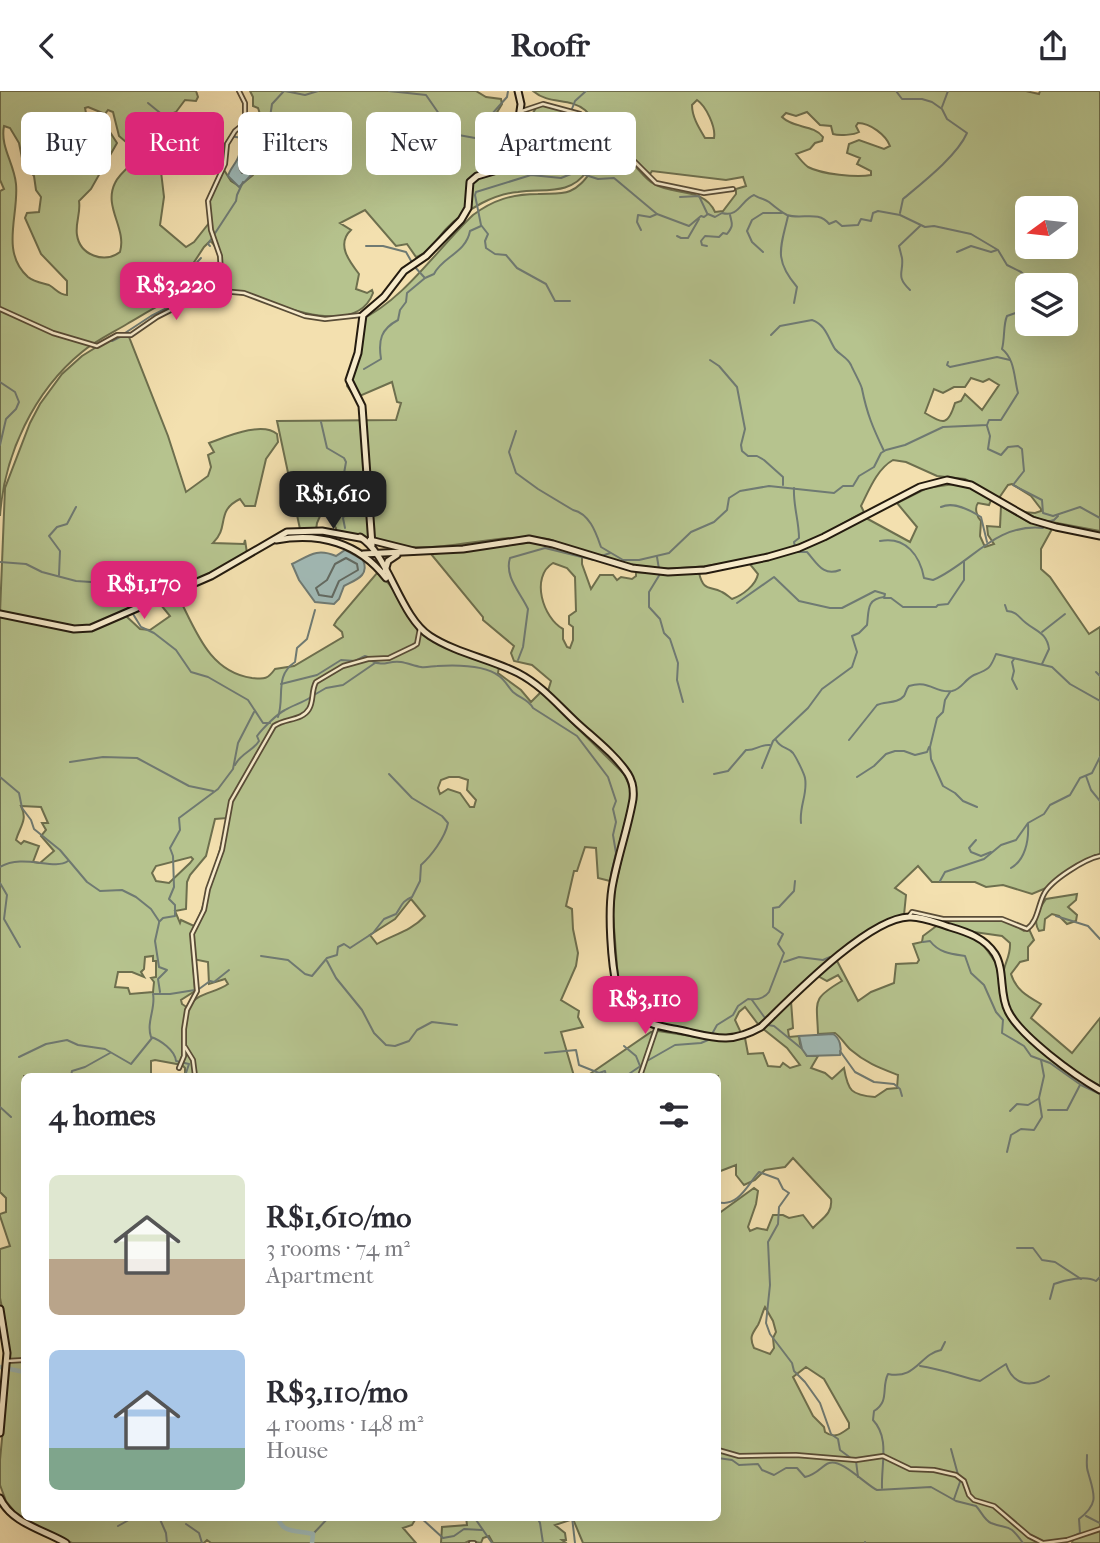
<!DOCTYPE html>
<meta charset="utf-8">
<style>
:root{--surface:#fff;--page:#f7f7f7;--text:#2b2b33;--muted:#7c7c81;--accent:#db2777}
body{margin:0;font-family:"IM FELL French Canon",serif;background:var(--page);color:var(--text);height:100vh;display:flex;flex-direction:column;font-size:26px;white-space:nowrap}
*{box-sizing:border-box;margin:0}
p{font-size:23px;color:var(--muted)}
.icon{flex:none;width:38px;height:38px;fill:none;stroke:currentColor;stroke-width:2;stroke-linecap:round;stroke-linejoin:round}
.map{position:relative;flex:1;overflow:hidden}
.drawer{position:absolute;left:21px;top:982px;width:700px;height:448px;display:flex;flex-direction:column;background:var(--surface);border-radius:10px;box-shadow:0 7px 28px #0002}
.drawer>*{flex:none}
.hud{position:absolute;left:21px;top:21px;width:700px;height:63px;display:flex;gap:14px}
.needle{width:46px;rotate:255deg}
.tools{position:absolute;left:1015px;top:105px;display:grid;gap:14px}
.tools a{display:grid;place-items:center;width:63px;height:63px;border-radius:10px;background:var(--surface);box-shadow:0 7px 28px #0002;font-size:35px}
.price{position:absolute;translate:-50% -60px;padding:0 16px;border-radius:14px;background:var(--accent);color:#fff;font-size:23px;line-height:46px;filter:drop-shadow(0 2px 4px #0008)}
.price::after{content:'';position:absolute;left:50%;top:42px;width:21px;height:16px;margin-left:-10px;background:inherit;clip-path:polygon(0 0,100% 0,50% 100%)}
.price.current{background:#222;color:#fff}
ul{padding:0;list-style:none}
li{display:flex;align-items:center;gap:21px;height:175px;padding:0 28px}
li span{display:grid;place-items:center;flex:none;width:196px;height:140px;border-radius:10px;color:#555}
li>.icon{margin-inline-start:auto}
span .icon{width:84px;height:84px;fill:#fffc;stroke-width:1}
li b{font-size:30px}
h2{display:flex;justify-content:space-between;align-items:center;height:84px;padding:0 28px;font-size:30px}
.pill{padding:0 24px;border-radius:10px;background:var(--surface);box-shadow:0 7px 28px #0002;font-size:24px;line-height:63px}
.pill.current{background:var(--accent);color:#fff}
header{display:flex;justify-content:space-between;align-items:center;height:91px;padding:0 28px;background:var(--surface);font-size:32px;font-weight:800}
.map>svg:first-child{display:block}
</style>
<header><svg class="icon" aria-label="back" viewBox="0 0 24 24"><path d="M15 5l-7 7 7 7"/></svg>Roofr<svg class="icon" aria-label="share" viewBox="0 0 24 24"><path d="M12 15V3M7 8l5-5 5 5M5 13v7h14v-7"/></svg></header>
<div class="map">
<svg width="1100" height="1452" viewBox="0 0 1100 1452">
<rect width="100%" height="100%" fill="#f3e0af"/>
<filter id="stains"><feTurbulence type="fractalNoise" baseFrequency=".00286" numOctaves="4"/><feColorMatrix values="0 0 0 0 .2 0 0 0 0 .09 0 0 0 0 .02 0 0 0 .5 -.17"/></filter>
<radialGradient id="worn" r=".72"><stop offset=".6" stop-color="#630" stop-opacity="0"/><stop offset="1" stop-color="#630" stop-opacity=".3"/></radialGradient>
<!-- green -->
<g fill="#b6c38e" stroke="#6d6f4e" stroke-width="2" fill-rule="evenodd">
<path d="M0 0H196L198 6 196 10 185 9 176 21 164 26 166 41 160 72 164 106 160 134 186 156 194 151 209 132 207 109 224 79 231 90 239 95 253 84 262 66V58L270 27 260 23 258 17 253 15V6L250 0H476L486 6 501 8 502 13 490 33 496 54 499 55 529 29 537 15 542 14C563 20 593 22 596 50 597 61 593 71 587 80 570 105 544 97 518 101 505 102 494 106 482 112 469 119 457 126 447 137 437 147 430 162 416 166L407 153 396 155 365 119 340 132 351 139C336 153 349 170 359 183L356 198 367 202 372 199 373 202C356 248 279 214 248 204 239 201 230 200 221 198 220 184 222 158 210 150L204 156 185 185 190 202C167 208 148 221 127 233 112 242 95 250 82 261 34 300 4 364 0 425V100L4 98 0 89ZM88 16 105 23 108 19 113 21 119 45 141 64C133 73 120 81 115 92 103 116 127 137 120 161 104 173 80 164 77 144 75 132 81 122 79 110L91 98 117 52 101 27H87L85 17ZM4 35 10 37 19 52 23 72 34 85 36 99 41 106 39 121 27 122 25 127 41 163 67 190V204C59 204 56 198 49 194 42 192 34 191 28 186 0 161 19 124 16 93 14 72 0 56 4 35Z"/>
<path d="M533 0H1026L1039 3 1040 0H1100V440L1041 429 1022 421 1035 422 1041 420V418L1031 405 1012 393 1008 394 999 407 965 388 937 385 906 371 893 369C877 378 869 399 861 415L864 421C845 431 826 443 806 451 761 469 684 483 636 475 606 470 577 458 548 448 502 441 457 459 411 456 385 455 361 442 336 440V437L332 431 335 422 346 412 342 408 327 409 317 432 316 439 300 438 277 330 396 329 401 312 397 311 392 291 357 306 361 323 358 311 347 295 348 283 355 265 360 229C404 209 438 157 473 124 493 109 512 103 538 103 549 102 560 104 570 100 588 93 593 69 611 65 632 61 638 84 654 93 674 105 704 96 715 121L723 120 736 103V98L746 95 743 86 726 89 652 80 650 83C644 79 640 73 634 68 625 61 613 59 606 51 596 41 595 27 585 19 569 6 549 14 533 0ZM697 9C706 15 716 36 714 47H705C699 37 692 26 692 14ZM807 21 820 34 831 35 833 43C839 45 854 44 859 41L856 35 858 32C870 32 886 44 890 55L884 58 859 49 849 53 847 62 860 67 857 73 871 80V84C857 87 821 83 808 76 804 73 799 67 796 63L810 58 815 52 822 50 823 46C813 33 794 38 782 26L786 22 796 25ZM1027 117H1066V156H1027ZM1027 194H1066V233H1027ZM971 287 983 291 989 288 999 294 982 319 965 303 961 310 955 312C948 335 944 333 925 322L934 298 943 302 954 296H965Z"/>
<path d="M116 244 129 246 168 345 186 401 208 385 211 376 208 364 214 361 209 352C226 346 262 330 277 343L278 351 266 368 255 415H245L240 408C215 420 230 436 213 452L244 453 245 449 247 462 217 482 165 504 136 495 131 497 130 503 137 517 94 535 74 536 0 522 5 397 30 332 40 313 62 283 82 265Z"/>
<path d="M954 393 970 397 991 409 989 414 978 412C974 417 977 426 981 430L980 445 985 456 994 453 988 444 987 435 1000 436 1001 415 1027 430 1052 438 1041 458V478L1050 486 1089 543 1100 536V764H1095L1046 797 1032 803 1003 794 986 796 975 791H932L918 775 895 797 906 804 904 824 896 826 850 854 763 931 758 933 745 916 739 921 735 929 742 944 734 947 663 937 639 927 619 901 613 823 615 796 636 707C637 695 633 686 626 676L548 600 551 590 532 574 514 570 511 562 514 555 483 529V526L431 463 534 451 582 464V473L591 498 600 484H613L617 489 621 486 632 488 636 485V481L699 482C704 502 710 494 722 501 726 503 729 506 732 508 743 504 756 494 758 483L749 472 805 457 866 427 910 451 917 436 897 412 927 397ZM553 472 567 477 575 486 576 520 569 525V533L573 536V549L570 557 567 556 563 548V538C543 527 530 486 553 472Z"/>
<path d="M377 482C400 498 408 532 433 550L499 576 498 582 521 599 531 611 541 601 624 683 630 696V711L610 790 598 787 596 757 585 756 577 780H574L566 815 572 818 573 838 578 862 576 875 561 909 579 920 578 926 583 936 561 941 574 985H185V977L182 974 155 969 151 970V985H24V1426H421L415 1429 412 1434 403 1437 416 1452H211L207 1449 204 1452H72L30 1433 18 1425 6 1410 0 1394V1369L9 1274 6 1236 0 1207V1158L10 1155 0 1125V1123L6 1121V1107L0 1101V525L92 539 126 525 140 538 150 539 170 525 161 514 163 509 177 503C195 537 208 581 252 587 264 588 267 589 275 578L294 575 343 546 342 541 334 534 337 529ZM449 686H459L468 689 467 699 476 709 474 716H470L460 702 448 698 440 703 438 697 441 689ZM21 715 41 716 48 732H42L46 739 41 745 54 760 40 772 33 771 39 755 24 750 21 753 16 749C20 735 28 729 21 715ZM227 727C223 752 216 774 208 798 203 812 203 822 194 835L181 829 180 832 175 820 186 818 187 791 190 784 206 765 215 728ZM191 766 193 768 190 772 169 792 156 790 152 782 156 775ZM411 808 425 825C411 840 395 843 377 853L370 844 395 828ZM153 865V870H156V886L151 887 154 891 153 901 130 903 128 897 115 896 118 881H132L144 886 141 881 144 878 145 866ZM193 868 208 871 209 893 225 888 228 893C214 903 197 901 188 917L182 913 181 909 195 900Z"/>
<path d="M1077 803 1076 809 1068 816 1077 824 1076 830 1067 833 1059 825 1052 823 1045 828 1044 839 1039 840C1032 829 1039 818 1046 808Z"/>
<path d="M953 826 975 830 1005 829 1024 840 1029 838 1034 849 1028 856V869L1020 871 1011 883C1016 899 1027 905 1041 913L1031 927 1072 962 1100 927V998C1076 983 1027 949 1013 925 1007 913 1004 901 1003 888 1002 874 1011 867 1010 852L1002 845 974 841 938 830Z"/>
<path d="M939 833 967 842 982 852 996 872 1004 913 1015 933 1079 989 1100 1002V1452H1072L1073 1448 1054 1452H583L573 1428 555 1434 565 1442 566 1449H562L566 1452H493L489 1445 483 1447 481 1452 469 1450 465 1452H441L442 1436 467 1434 466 1426H718V1123L754 1097 758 1100 756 1113 748 1136 750 1140 757 1137 767 1139 773 1124H783L789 1127 803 1124 813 1137C821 1128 833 1123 831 1108L793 1067 785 1076 765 1079 755 1089 744 1094 736 1084V1074L718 1081V985H587L651 941 658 940 724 950 745 947 748 963 763 962 768 975 780 976 783 972 790 977 800 974 787 957 762 937 791 910 793 937 788 939 789 946 799 945 800 953 807 965H818L811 977 825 982 832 988 844 977C848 1000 851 1004 875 1006L887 998 897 997 898 984C880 977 866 972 851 959 845 954 842 947 835 942L818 943C817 910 811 908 842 890L838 884 827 890 818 885 836 868 858 910 871 901 894 892 896 873 917 872 919 869 913 853 922 851 923 845ZM765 1216 773 1230 776 1241 773 1247 774 1257 770 1263 754 1257C749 1246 752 1243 758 1234 761 1228 762 1222 765 1216ZM806 1276 824 1288 849 1332V1337C841 1343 834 1348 825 1341L824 1336 813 1325 793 1286Z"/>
</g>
<!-- water -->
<g fill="#a1bab6" stroke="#6f7a73" stroke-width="2">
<path d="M256 36 265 42C261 68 260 78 239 96L228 85C230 77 237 72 239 64 244 50 240 42 256 36Z"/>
<path d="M345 459 363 469C370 485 355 489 344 495L339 508 334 513 315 511 299 489 292 473C310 464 317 457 336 465Z"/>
<path d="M833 943C840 947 842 957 840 964L807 965 802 958 799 945Z"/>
</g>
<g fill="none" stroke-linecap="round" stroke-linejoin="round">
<!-- shore -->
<g stroke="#626a62" stroke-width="2">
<path d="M252 45 257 48C255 60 255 77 242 82L239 77C246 67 245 54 252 45Z"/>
<path d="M346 467 357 473 358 479 339 490 332 506 319 504 316 497 327 489 335 473Z"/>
</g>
<!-- stream -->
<g stroke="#6f7a73" stroke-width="2">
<path d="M285 0 305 4 318 0"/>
<path d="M389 0 426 4 453 43 486 49 499 55"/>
<path d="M896 0 902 8H922L932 11 942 18 947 28 967 42C957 65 922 92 903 108L900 122"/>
<path d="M148 12 170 30 184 32 221 53H225L230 45 242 47"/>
<path d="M942 16 948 0"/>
<path d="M258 39 269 33 272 13 284 0"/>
<path d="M538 45 552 59 583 71"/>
<path d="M492 50V23L507 6 508 0"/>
<path d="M503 59 530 84"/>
<path d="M577 81 589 60C583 45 587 30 570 23L575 10 586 0"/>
<path d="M680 106 699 105 707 122"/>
<path d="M788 125C781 156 773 168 797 196L794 212"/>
<path d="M641 139 637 131 638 124 650 126 657 123"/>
<path d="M677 145 681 147H688L699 128"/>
<path d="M210 155 208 153 236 110 237 104 243 91"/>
<path d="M366 155H383L406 161 414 175 424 186"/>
<path d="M707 155 702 154 701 150 705 145 719 146 723 142 727 143C734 134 732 133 730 124"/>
<path d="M763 161 752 151 747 140 752 129 763 122H782"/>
<path d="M957 161 971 155 991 161 997 159"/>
<path d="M910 199C895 185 904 181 902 167 901 163 900 159 899 155L920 135"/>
<path d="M570 210H555L546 193 517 177 506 164 495 163 486 157 485 150 488 143 481 134 475 104 476 101 531 84 561 87 576 81 598 88 614 87 657 123 689 135 701 125 704 126 708 123 715 126 722 122C739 127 741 109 754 104 758 107 765 108 769 111 775 116 781 121 787 124 801 129 819 119 829 133L836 130 842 135 858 134 861 128 871 130 873 122 878 120 900 124 925 136 934 135 971 143 998 159 1007 174 1021 181 1036 194"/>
<path d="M125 242 151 225 181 210C176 190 188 181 201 167"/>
<path d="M771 244 780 235 812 229C826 234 828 247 835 258 840 264 848 267 851 274 853 279 862 295 862 298 867 323 873 337 884 360"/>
<path d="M112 250 120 246"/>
<path d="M710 269 719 275 737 296 745 338 741 354 742 360 748 365H757L764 369 783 386V394"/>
<path d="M948 271 947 274 950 276 997 266 1010 269"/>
<path d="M364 278 381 268C378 249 381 238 398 229L400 219 406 211 407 202 425 187 434 183C442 166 466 162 470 140L481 135"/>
<path d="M0 291 15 301 19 311 16 318 6 328 0 354"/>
<path d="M321 331 327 357 344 367 346 371 343 388 347 403 346 408 351 413 343 427 345 437"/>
<path d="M987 335 990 345 988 358 1001 364 1008 356 1018 355 1022 358 1024 380 1013 394 1042 409 1043 422 1053 425 1080 416 1100 427"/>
<path d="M516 340 509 361 516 382 538 398 573 419C590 423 596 442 601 456L623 469H639L669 462 691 441 714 431 727 419 729 407 740 400 769 395 834 402 843 395H853L859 385 874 376 881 362 886 359 905 354 943 336 987 334 989 329H1001L1018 302C1014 287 1015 268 1002 258 1005 247 1003 234 1007 225L1027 218"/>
<path d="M794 397C793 414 799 430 799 447L794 451 796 461H807C817 472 823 486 840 479"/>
<path d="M941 416C954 410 970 419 981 426L987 451"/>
<path d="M1047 431 1054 429 1058 425"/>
<path d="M880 450C906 445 920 465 924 487L933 489C971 473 994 432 1043 437"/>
<path d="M599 466 610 462"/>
<path d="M657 466 659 478"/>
<path d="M0 471 26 473 42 481 76 490 106 492 118 499 129 518"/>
<path d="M660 483 649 501V516L660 528 664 542 670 548 678 572 677 589 683 611"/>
<path d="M59 484 60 460 49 445 57 436 67 433 76 416"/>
<path d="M737 512 774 486 799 510 830 517H842L875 500 885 503 884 507H891L903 516H936L938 514 948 513 964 489V470"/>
<path d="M1005 514 1007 520C1018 521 1018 526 1026 532 1037 541 1047 542 1049 558L1042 573"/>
<path d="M133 523 141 536 154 542 176 559 191 581 208 586 248 609 263 632H270"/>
<path d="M1042 541 1065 523"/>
<path d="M1014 568 1012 571 1014 580 1012 588 1017 598"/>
<path d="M370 569C385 577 387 569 401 571 407 572 415 575 421 576 425 577 433 575 437 575 454 574 485 574 499 585 505 589 508 596 513 601 521 608 528 608 533 617L577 645 608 686 616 710 613 718 616 731 613 744 616 762 611 783"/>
<path d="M518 569 523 556 528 518C521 502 504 486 510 467L545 457 594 469"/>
<path d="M1096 581 1100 585"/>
<path d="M281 593 317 584 341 569 355 570 365 565 368 566"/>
<path d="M950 601 945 609 943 621 937 627 930 656 931 668 943 695 955 702 963 710 977 716"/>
<path d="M314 604 326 597 343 594 375 572"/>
<path d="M278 626C285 606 274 585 295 571L297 557 307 548 315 519"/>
<path d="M776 649C781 658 788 656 793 662 796 666 804 682 805 687 808 703 799 715 801 732"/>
<path d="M849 649 877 614C885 610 897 613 904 605 906 602 906 598 909 595 930 588 935 603 952 600 962 598 964 589 974 584 989 578 990 578 996 563L1052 576 1070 593 1100 610"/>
<path d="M70 671 103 666 137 667 189 695 213 700"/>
<path d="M235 674C241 662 253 660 259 650L257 645C263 637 277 623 285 619 293 614 302 612 311 606"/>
<path d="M762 677 773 650 808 617 822 598 852 576 857 561 852 545 859 542 867 534C869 520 866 508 884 506"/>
<path d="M714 683 728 680 746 659C755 660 760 653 770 654"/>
<path d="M1086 685 1091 699 1100 710"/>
<path d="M0 686 19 702 22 717 31 729 34 738 60 759 87 791 100 800 122 799 136 806 151 818 159 830"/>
<path d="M857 686 874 675 886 663 895 660H904L915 664 927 661 929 656"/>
<path d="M976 749 969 757 971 761 981 765 991 761"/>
<path d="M0 776C23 762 54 780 68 770"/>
<path d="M1011 777C1025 769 1029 750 1028 733"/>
<path d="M940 790 945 781 984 768 1001 754 1016 749 1028 732 1044 723 1050 714 1070 704 1080 687 1092 682 1100 666"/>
<path d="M0 792 7 804 4 828 20 856"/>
<path d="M1056 825 1088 835 1100 848"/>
<path d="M159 831 163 827 175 825V814L169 808 174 796 173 765 170 757 180 739 179 727 218 698 233 678 238 652 254 621"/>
<path d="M159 832 155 850 159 876 167 879 158 888 160 901"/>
<path d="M923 851 930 850C939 862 952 863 965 865L971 882 984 894 996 921 1003 929 1002 942 1024 955 1031 965 1050 972 1081 994 1100 1003"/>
<path d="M261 865 288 869 305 883 312 885 327 867 337 864 338 856 344 853 350 857 373 842 384 828 396 823C402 814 402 810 412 806L420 790 421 774C431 765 445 747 448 732L442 725 412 707 389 683"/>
<path d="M327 870 336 887 362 919 374 942 386 954 395 955 409 950 417 939 432 931 457 934"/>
<path d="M784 871 799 866 823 869 830 866"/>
<path d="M199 898 210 890 214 891 229 879"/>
<path d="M752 909 765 927"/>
<path d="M768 934 774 935 801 957"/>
<path d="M712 943 717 934 733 924 738 915 748 908C756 909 764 908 769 901L784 862 778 853 783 843 773 836V817L779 816 794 800 795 790"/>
<path d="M624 955 636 965 640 975"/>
<path d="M840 960 855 981 874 991 894 993 900 998 902 1005"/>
<path d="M545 962 576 959 579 974 599 982 605 980 606 985"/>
<path d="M19 966 46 953 67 949 78 954 105 958 131 973 152 947"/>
<path d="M647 970 675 954 701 952 708 949"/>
<path d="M71 985 72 980 85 976 110 962"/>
<path d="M185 985 189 973 176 970C175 959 160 949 151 946 146 931 156 917 153 903H170L195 899"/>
<path d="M626 985 639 976"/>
<path d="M0 1016 11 1026"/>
<path d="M1048 1019H1067L1080 994"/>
<path d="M1010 1020 1017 1013 1028 1014 1038 1008"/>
<path d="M1007 1061 1011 1044 1021 1038 1034 1039 1042 1026 1039 1007 1044 985 1041 969"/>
<path d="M718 1111C738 1117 748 1093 759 1081L778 1088 783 1098 789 1102 779 1116 778 1133 768 1151 770 1194 766 1232 770 1243 792 1272 794 1280 805 1291 820 1312 831 1343 838 1348 840 1359 852 1368"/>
<path d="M1017 1157H1033L1042 1169 1055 1171 1081 1188"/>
<path d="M1050 1208 1054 1193C1065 1189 1086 1184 1096 1190L1100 1186"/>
<path d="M920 1275C941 1278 959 1285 980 1290L1006 1273C1013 1294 1031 1298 1049 1285"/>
<path d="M951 1358 960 1391 954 1408"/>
<path d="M718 1367 732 1369 739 1374 758 1373 762 1379 774 1384 786 1377H797L805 1386C818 1383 821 1375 829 1372 841 1367 866 1394 877 1399L931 1396 956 1410 976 1415C981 1420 984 1429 991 1432 1009 1439 1008 1431 1023 1452"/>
<path d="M856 1370 858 1386"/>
<path d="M882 1397C881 1373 890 1347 873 1329L874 1320C890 1310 881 1297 888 1283 916 1289 920 1263 941 1259L945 1251"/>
<path d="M1086 1425 1100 1432"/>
<path d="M159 1426 166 1442 167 1452"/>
<path d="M420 1426 443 1447 454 1445 464 1438 482 1439"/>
<path d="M474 1426 492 1452"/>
<path d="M537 1426 540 1432 543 1452"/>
<path d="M572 1426 575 1452"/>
<path d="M186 1433 199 1442 202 1452"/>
<path d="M118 1435 134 1426"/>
<path d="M313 1443 329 1426"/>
<path d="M1068 1448 1080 1442 1079 1428C1100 1412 1094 1403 1088 1381 1086 1376 1087 1370 1087 1364"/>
<path d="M865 1452V1451"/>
</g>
<!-- river -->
<g stroke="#a1bab6" stroke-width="4.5">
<path d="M0 1276 24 1281"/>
<path d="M278 1426C281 1443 299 1439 313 1443L312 1452"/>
</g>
<!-- street casing -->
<g stroke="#584c37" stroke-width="6">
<g id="street">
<path d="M522 20 543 13 580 23 593 35 599 49 634 70 656 92 704 102 733 98"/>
<path d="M222 199 220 165 211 139 208 110 225 73 227 53 235 40 245 32V12L239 0"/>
<path d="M0 218 53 242 97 255 117 244H131L157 226 210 199 244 202 305 225 325 228 361 224"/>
<path d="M908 826 912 821 943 828H1002L1027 838C1038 830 1038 814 1044 803 1051 789 1085 768 1100 765"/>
<path d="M185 956 193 969 195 985"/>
<path d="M179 977 184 965V938L187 919 197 900 192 843 204 819 208 798 222 759 231 710 274 635C285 627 302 630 309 618 314 610 311 600 316 591L343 575 368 568 389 567 414 555 417 553 420 537"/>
<path d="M640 985 657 935"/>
<path d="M7 1270 24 1269"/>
<path d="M718 1359 739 1365 796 1364 856 1369 883 1365 910 1378 934 1379 956 1384 964 1390 969 1404 974 1409 994 1415 1029 1445 1043 1452"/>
<path d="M471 1452H474"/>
<path d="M1044 1452 1067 1449 1100 1438"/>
</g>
</g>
<!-- secondary casing -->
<g stroke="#241b0f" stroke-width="9">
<g id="secondary">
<path d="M360 446C388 462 400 526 430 545 456 562 490 568 518 582 541 594 557 613 575 630 592 646 615 663 628 683 633 691 634 699 633 708 628 738 617 767 612 797 608 822 611 872 617 897 620 907 627 917 635 923 647 934 664 936 679 939 713 946 729 954 761 936 791 907 868 827 909 826 922 825 937 832 950 836 967 841 985 847 995 863 1005 879 999 903 1008 920 1020 945 1075 985 1100 999"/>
<path d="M276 449C320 441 359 452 386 487"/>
<path d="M370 449 414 460"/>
<path d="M372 454 362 315 349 289 358 262 363 224 384 206 404 180 426 165 461 129 468 117 470 91 477 85 494 80 499 59 518 34 521 13 518 0"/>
<path d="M363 463 463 458 529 448 553 453 632 477 668 481 705 479 768 466 799 457 824 446 920 396 947 389 971 394 1032 429 1056 436 1100 445"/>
<path d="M385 480 388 470 397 464"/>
<path d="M0 523 74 538 91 537 211 485 287 441 322 440 360 447"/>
<path d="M0 1218 7 1262 0 1342"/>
<path d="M0 1407C11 1432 44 1439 66 1452"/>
</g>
</g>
<!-- street -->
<use href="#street" stroke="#f7ebcb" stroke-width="2.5"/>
<!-- secondary -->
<use href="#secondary" stroke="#f7ebcb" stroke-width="5"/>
</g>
<rect width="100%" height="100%" filter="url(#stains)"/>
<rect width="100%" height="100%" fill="url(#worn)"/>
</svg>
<div class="tools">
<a><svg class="needle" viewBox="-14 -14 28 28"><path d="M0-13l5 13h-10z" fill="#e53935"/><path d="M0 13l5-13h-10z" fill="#7c7c81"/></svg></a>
<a><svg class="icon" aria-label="layers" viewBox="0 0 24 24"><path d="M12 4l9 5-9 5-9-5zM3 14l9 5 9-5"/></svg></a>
</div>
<b class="price" style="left:176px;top:231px">R$3,220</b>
<b class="price current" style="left:333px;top:440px">R$1,610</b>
<b class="price" style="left:144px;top:530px">R$1,170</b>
<b class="price" style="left:645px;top:945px">R$3,110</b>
<div class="hud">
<a class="pill">Buy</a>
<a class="pill current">Rent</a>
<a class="pill">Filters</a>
<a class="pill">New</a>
<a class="pill">Apartment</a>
</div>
<section class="drawer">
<h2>4 homes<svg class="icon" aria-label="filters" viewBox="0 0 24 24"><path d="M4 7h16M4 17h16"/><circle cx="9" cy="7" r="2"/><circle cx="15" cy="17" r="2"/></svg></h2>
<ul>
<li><span style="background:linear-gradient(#dfe7d0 60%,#b9a48a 0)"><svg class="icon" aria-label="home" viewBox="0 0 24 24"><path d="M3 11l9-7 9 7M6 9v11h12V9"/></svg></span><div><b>R$1,610/mo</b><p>3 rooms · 74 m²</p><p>Apartment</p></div></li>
<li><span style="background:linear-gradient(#a9c7e8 70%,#7fa58c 0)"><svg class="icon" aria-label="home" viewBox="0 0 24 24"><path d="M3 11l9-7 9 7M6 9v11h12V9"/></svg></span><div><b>R$3,110/mo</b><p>4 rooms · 148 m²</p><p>House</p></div></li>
</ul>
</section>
</div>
